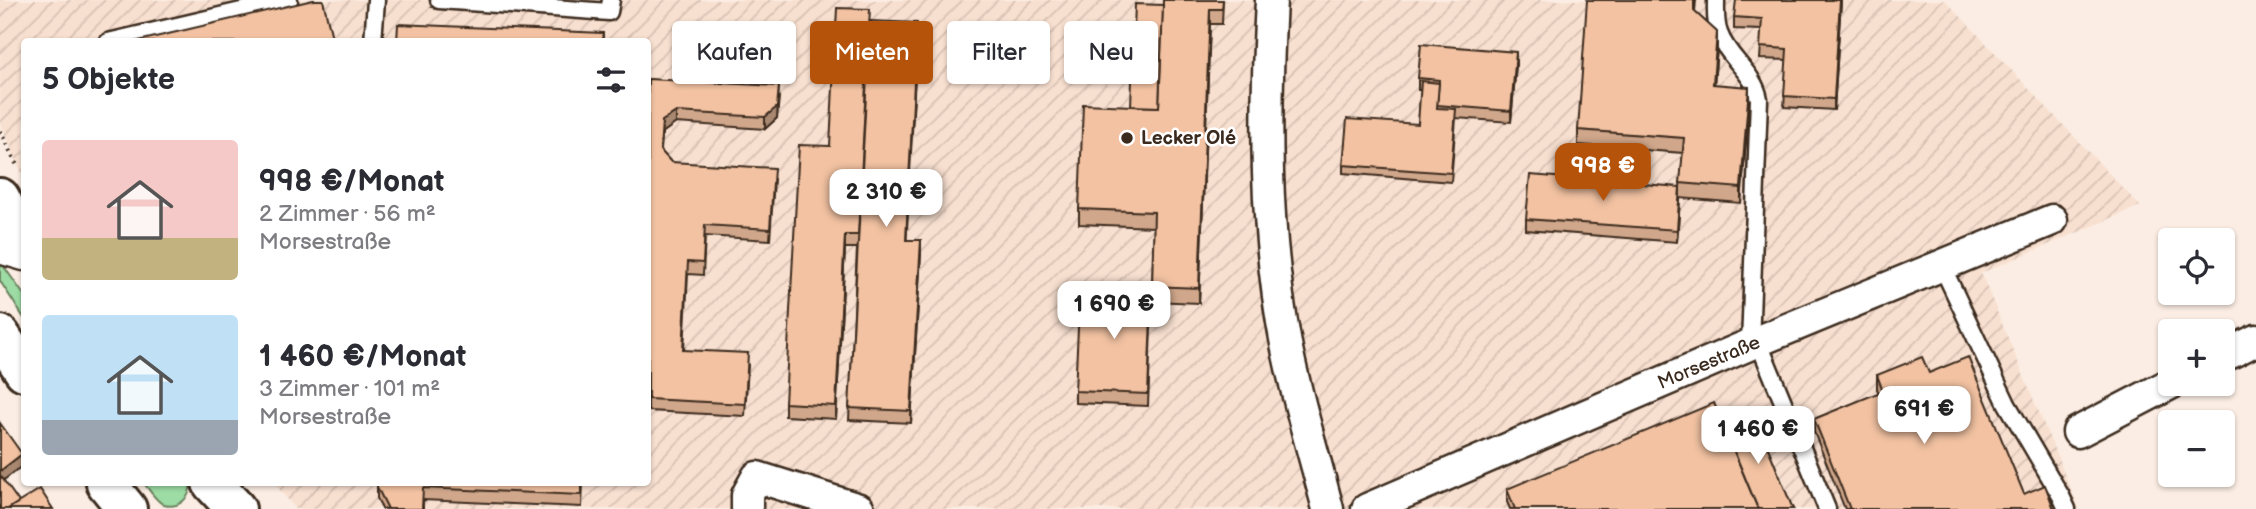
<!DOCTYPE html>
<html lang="de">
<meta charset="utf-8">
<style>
:root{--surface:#fff;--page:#f2f2f3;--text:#2b2b33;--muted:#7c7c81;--accent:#b45309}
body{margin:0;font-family:"Balsamiq Sans",sans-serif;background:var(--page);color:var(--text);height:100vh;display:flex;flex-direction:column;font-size:26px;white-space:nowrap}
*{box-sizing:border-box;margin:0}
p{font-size:23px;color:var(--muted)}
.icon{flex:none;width:38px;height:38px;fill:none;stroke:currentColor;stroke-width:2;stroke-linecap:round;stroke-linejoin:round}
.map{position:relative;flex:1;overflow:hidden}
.sheet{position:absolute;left:21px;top:38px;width:630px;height:448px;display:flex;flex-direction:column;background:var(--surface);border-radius:7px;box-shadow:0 2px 5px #0004}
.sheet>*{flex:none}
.guide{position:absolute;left:672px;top:21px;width:665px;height:63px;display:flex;gap:14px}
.controls{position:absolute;left:2158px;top:228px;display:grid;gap:14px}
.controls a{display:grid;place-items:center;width:77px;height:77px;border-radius:7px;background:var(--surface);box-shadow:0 2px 5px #0004;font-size:35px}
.price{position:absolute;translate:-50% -60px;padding:0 16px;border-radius:14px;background:#fff;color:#222;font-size:23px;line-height:46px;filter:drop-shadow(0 2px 4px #0008)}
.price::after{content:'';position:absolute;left:50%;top:42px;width:21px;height:16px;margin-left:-10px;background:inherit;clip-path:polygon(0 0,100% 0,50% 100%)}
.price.active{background:var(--accent);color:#fff}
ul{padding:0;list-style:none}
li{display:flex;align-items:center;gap:21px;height:175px;padding:0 21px}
li span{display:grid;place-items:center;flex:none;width:196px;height:140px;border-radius:7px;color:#555}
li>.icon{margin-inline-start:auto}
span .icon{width:84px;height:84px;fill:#fffc;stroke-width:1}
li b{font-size:30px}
h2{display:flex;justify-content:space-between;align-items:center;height:84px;padding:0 21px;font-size:30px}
.pill{padding:0 24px;border-radius:7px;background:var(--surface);box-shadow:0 2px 5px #0004;font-size:24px;line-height:63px}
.pill.active{background:var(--accent);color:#fff}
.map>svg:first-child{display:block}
</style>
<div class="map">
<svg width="2256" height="509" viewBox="0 0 2256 509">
<defs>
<pattern id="industrial-furrows" width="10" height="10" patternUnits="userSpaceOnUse" patternTransform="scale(1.75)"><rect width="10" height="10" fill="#f8e0d0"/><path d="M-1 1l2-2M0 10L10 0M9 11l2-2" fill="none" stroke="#d6c0b2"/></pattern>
</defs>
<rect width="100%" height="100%" fill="#fbede3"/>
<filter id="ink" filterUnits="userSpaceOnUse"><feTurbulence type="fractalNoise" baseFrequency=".0143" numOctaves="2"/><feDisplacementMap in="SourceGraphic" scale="14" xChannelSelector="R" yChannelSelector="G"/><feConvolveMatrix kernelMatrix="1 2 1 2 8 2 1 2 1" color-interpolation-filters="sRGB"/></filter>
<g filter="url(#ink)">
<!-- industrial -->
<path fill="url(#industrial-furrows)" d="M0 0H1945L2140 206 1981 273 2079 509H296L274 483H648V42H24V178L0 122Z"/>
<!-- green -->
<g fill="#9ddca4" stroke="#6c8361" stroke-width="2">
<path d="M0 261 24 295V318L0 281Z"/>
<path d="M144 483H190C192 497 179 509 164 505 156 501 149 490 144 483Z"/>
</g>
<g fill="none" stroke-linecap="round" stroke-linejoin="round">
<!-- lane casing -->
<g stroke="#3b2a1e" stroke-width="21">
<g id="lane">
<path d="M439 0 609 12 611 0"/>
<path d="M1716 0C1716 11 1715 23 1719 33 1728 59 1754 72 1759 99L1750 345"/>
<path d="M108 42 289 0"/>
<path d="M373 42 376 0"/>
<path d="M1942 266 2007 404 2061 496 2067 509"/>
<path d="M1758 341 1827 509"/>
</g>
</g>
<!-- street casing -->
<g stroke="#3b2a1e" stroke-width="35">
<g id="street">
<path d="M1271 0C1265 114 1264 232 1286 344 1297 400 1314 454 1328 509"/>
<path d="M0 248 24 255"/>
<path d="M2222 357 2256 340"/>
<path d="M2078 432 2172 383"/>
<path d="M747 509V495L757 477 859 509"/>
<path d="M1367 509 1758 341 2052 220"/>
</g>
</g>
<!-- primary casing -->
<g stroke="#3b2a1e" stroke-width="44">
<g id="primary">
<path d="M0 198 24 245"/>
<path d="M0 335 24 371"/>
<path d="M106 483 127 509"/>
<path d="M212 483 236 509"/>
</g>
</g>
<!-- path -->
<path stroke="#3b2a1e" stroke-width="4.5" stroke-dasharray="2 5" stroke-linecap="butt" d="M0 131 18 167"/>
<!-- lane -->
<use href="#lane" stroke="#fff" stroke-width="16"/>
<!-- street -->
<use href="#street" stroke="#fff" stroke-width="30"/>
<!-- primary -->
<use href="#primary" stroke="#fff" stroke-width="38"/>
</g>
<!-- wall -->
<g fill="#d0a78b" stroke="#3b2a1e" stroke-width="2">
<path d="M1163 0H1223L1222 24H1210L1199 303 1152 301 1148 406 1075 403V391L1152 290 1154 227 1079 224V209L1131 106 1163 5Z"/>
<path d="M1696 0 1695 12 1717 47 1714 84 1749 102 1741 203 1680 198 1677 242 1526 230V219L1680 187 1683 153 1578 145V130Z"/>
<path d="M1841 0 1834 110 1784 107 1787 60 1760 59 1762 30 1734 29V17Z"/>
<path d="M870 21 917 35 906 240 921 252 911 423 849 420 857 248H845L836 419 785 416V403Z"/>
<path d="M1516 64 1511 122 1456 118 1451 182 1343 173V165L1418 124 1421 90H1418V78Z"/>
<path d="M648 79 779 97 777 118 765 129 676 123 662 133 661 151 671 162 774 179 770 240 705 236 703 275 688 274 684 350 748 365 745 416 648 411Z"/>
<path d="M1929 373 2024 494 2054 509H1845L1814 432V419L1879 393 1877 389V375Z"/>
<path d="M1725 429 1793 509H1510L1507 502V489Z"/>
<path d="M377 483H583L582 507 423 500V509H382L377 498Z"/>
</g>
<!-- shaded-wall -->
<g fill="#a98871" stroke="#3b2a1e" stroke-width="2">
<path d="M1840 0H1841L1834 110V99Z"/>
<path d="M1210 9V24L1199 303V288Z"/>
<path d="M917 23V35L906 251V240Z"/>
<path d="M1717 32V47L1713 99V84Z"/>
<path d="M1516 52V64L1511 122V111Z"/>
<path d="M779 86 777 118 765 129V117Z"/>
<path d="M1749 87V102L1741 203V188Z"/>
<path d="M676 112V123L662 133 660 162 662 121Z"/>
<path d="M1680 187V198L1677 242V230Z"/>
<path d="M845 235V248L836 419V406Z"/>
<path d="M921 240V252L911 423V411Z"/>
<path d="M22 454V466L0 483V471Z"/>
</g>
<!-- building -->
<g fill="#f2c2a2" stroke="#3b2a1e" stroke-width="2">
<path d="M313 0H323L333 42H134Z"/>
<path d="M1163 0H1223L1222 9H1210L1199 288 1152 286 1154 212 1079 209 1083 104 1159 107Z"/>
<path d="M1587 0H1694V11L1717 32 1713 84 1749 87 1741 188 1680 183 1684 138 1578 130Z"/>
<path d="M1736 0H1840L1834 99 1784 96 1787 49 1760 47 1762 19 1734 17Z"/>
<path d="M1135 4 1163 5 1159 107 1131 106Z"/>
<path d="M837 8 870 9 858 235H845L836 406 785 403 799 145 830 146Z"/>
<path d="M870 21 917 23 906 240H921L911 411 849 408Z"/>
<path d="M398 24 603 33V42H397Z"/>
<path d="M1421 44 1516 52 1511 111 1437 105 1439 80 1418 78Z"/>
<path d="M648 79 779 86 777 107 765 117 676 112 662 121 660 150 671 162 774 168 770 229 705 225 703 263 688 262 683 350 748 353 745 404 648 399Z"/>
<path d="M1421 81 1439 83 1437 108 1456 109 1451 173 1343 165 1347 119 1418 124Z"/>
<path d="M1530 175 1680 187 1677 230 1526 219Z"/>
<path d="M1080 287 1152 290 1148 394 1075 391Z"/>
<path d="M1922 357 1929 373 1968 357 2024 494 2045 485 2054 509H1850L1814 419 1883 391 1877 375Z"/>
<path d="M1714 403 1758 509H1515L1507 489Z"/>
<path d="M1755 416 1793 509H1758L1725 429Z"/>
<path d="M0 423 22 454 0 471Z"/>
<path d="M0 475 19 502 8 509H0Z"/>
<path d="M377 483H582V495L423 488 422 509H388L377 487Z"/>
<path d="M40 489 53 509H8Z"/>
</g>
</g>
<!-- markers -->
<circle fill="#3b2a1e" stroke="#fff" stroke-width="2.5" cx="1127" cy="138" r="7"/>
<g text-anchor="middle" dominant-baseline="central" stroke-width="5" stroke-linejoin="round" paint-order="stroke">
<!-- poi labels -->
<g font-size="19" font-weight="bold" fill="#3b2a1e" stroke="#fff" text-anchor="start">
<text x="1141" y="138">Lecker Olé</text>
</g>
<!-- street labels -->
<g font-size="19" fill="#3b2a1e" stroke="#fff">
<text transform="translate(1709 363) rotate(-23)">Morsestraße</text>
</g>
</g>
</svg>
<div class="controls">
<a><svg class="icon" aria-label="locate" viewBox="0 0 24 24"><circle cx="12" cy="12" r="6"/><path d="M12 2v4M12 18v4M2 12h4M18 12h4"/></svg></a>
<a>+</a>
<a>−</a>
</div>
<b class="price active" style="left:1603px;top:203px">998 €</b>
<b class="price" style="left:886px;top:229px">2 310 €</b>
<b class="price" style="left:1114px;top:341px">1 690 €</b>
<b class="price" style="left:1924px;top:446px">691 €</b>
<b class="price" style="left:1758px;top:466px">1 460 €</b>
<div class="guide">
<a class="pill">Kaufen</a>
<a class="pill active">Mieten</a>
<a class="pill">Filter</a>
<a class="pill">Neu</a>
</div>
<section class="sheet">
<h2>5 Objekte<svg class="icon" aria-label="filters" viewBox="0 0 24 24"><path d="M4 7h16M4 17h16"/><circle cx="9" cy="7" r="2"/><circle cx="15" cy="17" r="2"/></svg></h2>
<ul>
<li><span style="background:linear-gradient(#f6c9c9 70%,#c2b280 0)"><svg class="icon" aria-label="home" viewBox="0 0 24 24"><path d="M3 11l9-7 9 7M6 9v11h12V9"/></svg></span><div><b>998 €/Monat</b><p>2 Zimmer · 56 m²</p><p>Morsestraße</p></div></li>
<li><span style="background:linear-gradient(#bfe0f5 75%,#9aa5b1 0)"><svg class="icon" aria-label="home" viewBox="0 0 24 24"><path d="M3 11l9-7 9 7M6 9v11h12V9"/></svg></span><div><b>1 460 €/Monat</b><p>3 Zimmer · 101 m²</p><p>Morsestraße</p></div></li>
</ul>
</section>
</div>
